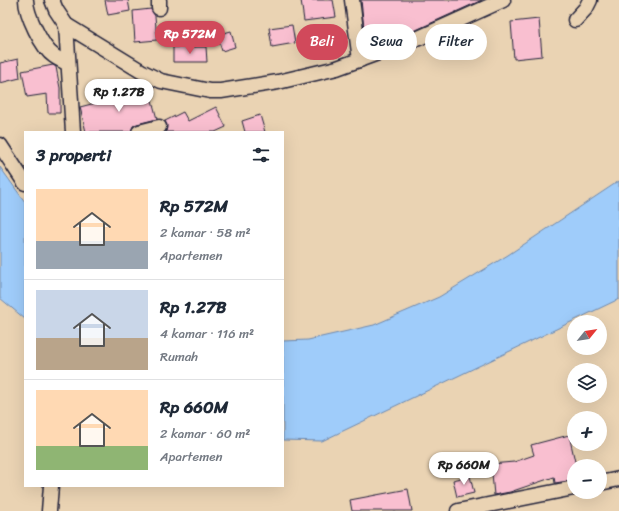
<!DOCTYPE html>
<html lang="id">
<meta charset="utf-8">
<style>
:root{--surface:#fff;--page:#f6f6f7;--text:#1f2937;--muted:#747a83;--line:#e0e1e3;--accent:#d1495b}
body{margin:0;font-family:Sriracha,sans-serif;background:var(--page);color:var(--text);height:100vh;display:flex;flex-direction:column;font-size:15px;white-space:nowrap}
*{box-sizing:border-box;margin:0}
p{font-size:13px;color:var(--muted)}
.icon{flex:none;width:22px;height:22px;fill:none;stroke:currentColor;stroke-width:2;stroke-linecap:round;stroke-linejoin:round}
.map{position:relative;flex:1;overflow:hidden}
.side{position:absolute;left:24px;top:131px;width:260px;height:356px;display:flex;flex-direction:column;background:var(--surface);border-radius:0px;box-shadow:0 4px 16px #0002}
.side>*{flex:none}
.guide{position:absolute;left:296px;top:24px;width:263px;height:36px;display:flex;gap:8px}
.needle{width:26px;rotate:60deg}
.buttons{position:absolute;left:567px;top:315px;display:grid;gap:8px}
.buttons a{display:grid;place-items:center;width:40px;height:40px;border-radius:50%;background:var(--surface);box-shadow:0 4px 16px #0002;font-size:20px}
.price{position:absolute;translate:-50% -34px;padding:0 9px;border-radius:14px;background:#fff;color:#222;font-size:13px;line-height:26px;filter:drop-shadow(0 1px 2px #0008)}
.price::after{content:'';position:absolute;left:50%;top:24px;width:12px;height:9px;margin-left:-6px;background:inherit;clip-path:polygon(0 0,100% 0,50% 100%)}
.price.active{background:var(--accent);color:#fff}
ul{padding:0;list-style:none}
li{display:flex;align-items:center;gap:12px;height:100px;padding:0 12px}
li+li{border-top:1px solid var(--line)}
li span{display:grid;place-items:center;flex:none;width:112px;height:80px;border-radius:0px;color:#555}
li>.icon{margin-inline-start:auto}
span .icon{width:48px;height:48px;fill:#fffc;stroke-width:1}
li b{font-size:17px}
h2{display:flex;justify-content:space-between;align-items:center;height:48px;padding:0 12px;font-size:17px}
.tag{padding:0 14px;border-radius:18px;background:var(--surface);box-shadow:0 4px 16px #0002;font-size:14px;line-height:36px}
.tag.active{background:var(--accent);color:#fff}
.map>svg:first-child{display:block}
</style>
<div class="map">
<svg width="619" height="511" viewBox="0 0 619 511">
<rect width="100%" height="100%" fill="#ead3b3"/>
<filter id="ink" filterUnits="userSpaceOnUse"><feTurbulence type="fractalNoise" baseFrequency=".025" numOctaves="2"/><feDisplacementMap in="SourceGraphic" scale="8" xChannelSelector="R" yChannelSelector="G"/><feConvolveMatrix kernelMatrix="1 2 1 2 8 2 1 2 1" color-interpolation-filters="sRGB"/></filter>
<g filter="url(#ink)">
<!-- water -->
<g fill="#9fccfa" stroke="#6d88ae">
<path d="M0 167 25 202V319L0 298Z"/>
<path d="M619 181V299L322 441 283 440V341L308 340 374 325 439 297 508 255Z"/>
</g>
<!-- building -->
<g fill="#f9bfd0" stroke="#22223b">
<path d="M105 0H128L130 11 108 15Z"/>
<path d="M301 0H333L336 17 304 21Z"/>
<path d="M361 0H482L416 30 370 47 364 29Z"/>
<path d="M151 9 155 16 157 40 135 42 133 11Z"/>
<path d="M539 19 542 56 514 59 511 22Z"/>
<path d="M292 25 295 43 272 47 269 28Z"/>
<path d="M231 31 235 47 222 51 217 35Z"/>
<path d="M173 47H206L207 62H173Z"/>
<path d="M18 59 20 78 0 83V63Z"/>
<path d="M53 65 56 67 60 88V113H48L47 94 27 97 22 71Z"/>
<path d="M149 89 157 119 137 124 133 126 131 132H86L80 107Z"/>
<path d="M216 107 226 127 215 132H166L167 125 165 121 183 112 188 121Z"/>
<path d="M260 115 265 132H245L242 121Z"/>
<path d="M569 435 576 466H574V480L555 483 554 477 510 492 494 495 491 464 514 462 534 455 531 445Z"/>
<path d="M470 476 474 493 457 497 453 480Z"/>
<path d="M408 489 412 511H352L350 500Z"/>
</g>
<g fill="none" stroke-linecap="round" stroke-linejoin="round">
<!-- minor casing -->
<g stroke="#22223b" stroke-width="17">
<g id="minor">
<path d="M26 0C26 14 42 48 54 56 58 59 64 61 68 64"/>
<path d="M52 0 56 10 66 25 141 71 161 81 210 91H221L278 82 337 68 419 38 503 0"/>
<path d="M159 0V8"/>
<path d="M352 0 360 60"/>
<path d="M575 20 586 8 590 0"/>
<path d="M66 25 73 132"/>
<path d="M139 132 159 127"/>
<path d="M0 145 25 183"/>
<path d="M600 483 619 479"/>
<path d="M49 511 51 486"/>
<path d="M458 511 574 488"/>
</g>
</g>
<!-- minor -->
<use href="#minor" stroke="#ead3b3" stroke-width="14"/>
</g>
</g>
</svg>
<div class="buttons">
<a><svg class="needle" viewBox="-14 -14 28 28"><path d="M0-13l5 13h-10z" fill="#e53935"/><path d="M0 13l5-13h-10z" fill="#747a83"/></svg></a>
<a><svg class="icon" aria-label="layers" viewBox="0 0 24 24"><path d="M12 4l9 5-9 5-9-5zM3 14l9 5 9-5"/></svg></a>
<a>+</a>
<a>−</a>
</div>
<b class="price active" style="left:190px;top:55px">Rp 572M</b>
<b class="price" style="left:119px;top:113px">Rp 1.27B</b>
<b class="price" style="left:464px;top:486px">Rp 660M</b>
<div class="guide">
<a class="tag active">Beli</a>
<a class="tag">Sewa</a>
<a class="tag">Filter</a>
</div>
<section class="side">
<h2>3 properti<svg class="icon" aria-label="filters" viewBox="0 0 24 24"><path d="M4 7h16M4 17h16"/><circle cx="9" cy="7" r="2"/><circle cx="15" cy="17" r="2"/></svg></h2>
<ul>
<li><span style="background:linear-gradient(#ffd9b3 65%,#9aa5b1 0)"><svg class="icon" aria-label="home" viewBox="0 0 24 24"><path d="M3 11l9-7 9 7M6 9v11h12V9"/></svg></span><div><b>Rp 572M</b><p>2 kamar · 58 m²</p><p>Apartemen</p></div></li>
<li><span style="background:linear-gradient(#c9d6e8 60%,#b9a48a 0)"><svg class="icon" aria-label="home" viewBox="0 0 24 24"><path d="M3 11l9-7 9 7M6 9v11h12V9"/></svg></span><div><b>Rp 1.27B</b><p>4 kamar · 116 m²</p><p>Rumah</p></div></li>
<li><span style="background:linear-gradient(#ffd9b3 70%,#8fb573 0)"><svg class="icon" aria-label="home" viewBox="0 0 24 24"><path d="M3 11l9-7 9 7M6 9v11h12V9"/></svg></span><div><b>Rp 660M</b><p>2 kamar · 60 m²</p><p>Apartemen</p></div></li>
</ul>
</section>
</div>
